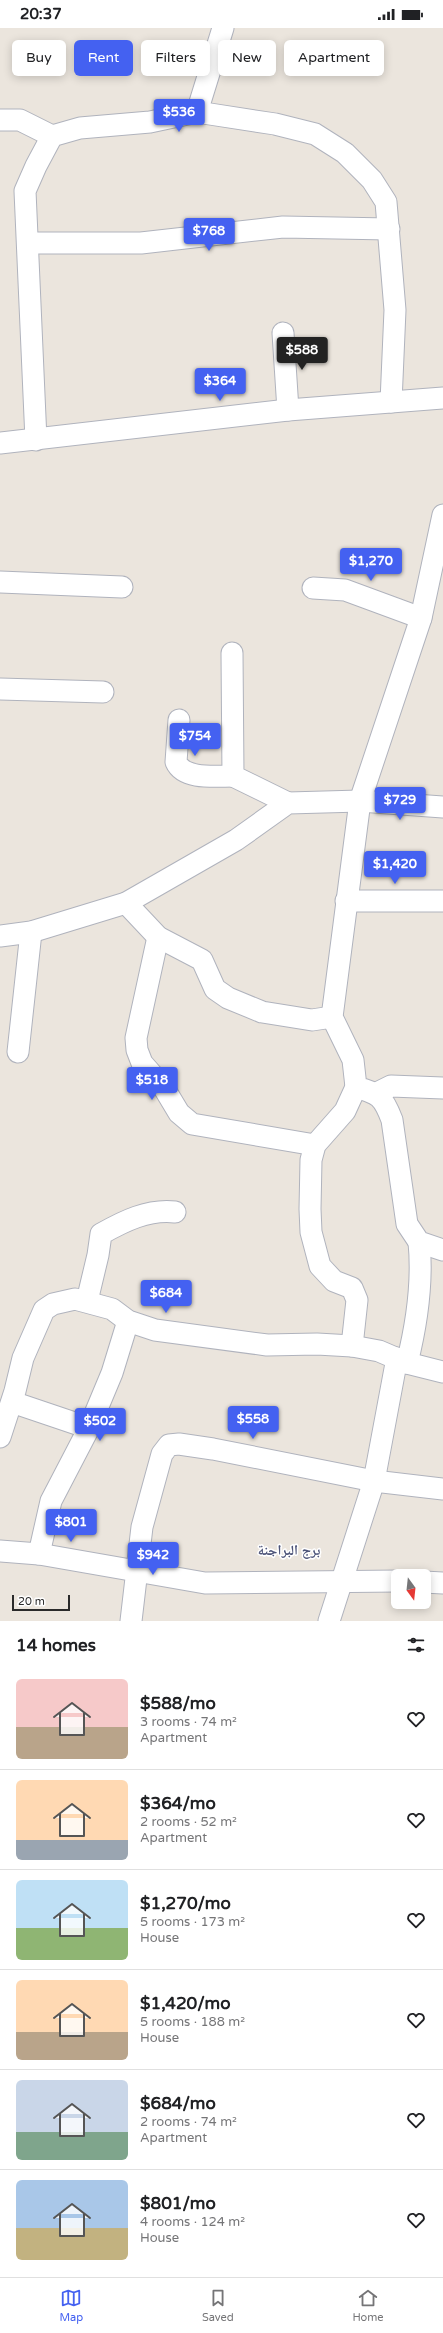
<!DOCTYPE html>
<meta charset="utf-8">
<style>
:root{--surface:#fff;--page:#f2f2f2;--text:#202124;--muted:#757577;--line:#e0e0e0;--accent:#4461f1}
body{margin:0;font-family:"Varela Round","Noto Naskh Arabic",sans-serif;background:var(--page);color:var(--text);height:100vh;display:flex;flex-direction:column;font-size:15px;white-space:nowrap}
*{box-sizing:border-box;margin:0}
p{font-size:13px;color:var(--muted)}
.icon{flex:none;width:22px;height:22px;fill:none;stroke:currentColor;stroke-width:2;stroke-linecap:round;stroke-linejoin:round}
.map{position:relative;height:1593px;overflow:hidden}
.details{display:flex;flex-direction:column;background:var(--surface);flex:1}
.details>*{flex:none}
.top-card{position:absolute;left:12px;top:12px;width:419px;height:36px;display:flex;gap:8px}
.needle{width:26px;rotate:165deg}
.controls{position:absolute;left:391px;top:1541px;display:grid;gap:8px}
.controls a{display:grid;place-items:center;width:40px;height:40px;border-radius:6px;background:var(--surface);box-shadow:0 2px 10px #0003;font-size:20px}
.scale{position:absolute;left:12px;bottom:10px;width:58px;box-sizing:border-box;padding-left:4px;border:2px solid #2a2a2a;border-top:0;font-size:11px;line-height:14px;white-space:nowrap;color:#2a2a2a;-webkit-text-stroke:3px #fff;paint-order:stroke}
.price{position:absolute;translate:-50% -34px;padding:0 9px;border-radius:4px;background:var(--accent);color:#fff;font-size:13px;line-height:26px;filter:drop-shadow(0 1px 2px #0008)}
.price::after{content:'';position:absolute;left:50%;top:24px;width:12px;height:9px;margin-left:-6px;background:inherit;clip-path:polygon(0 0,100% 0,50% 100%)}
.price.on{background:#222;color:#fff}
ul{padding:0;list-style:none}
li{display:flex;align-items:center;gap:12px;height:100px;padding:0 16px}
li+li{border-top:1px solid var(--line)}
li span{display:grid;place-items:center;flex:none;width:112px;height:80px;border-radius:6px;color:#555}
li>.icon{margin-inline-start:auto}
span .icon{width:48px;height:48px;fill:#fffc;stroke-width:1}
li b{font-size:17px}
h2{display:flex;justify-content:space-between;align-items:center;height:48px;padding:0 16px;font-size:17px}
.tag{padding:0 14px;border-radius:6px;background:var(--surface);box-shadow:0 2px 10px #0003;font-size:14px;line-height:36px}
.tag.on{background:var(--accent);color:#fff}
.status{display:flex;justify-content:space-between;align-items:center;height:28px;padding:0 20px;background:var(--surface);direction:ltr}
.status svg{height:11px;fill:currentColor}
.tab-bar{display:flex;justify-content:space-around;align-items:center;height:56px;border-top:1px solid var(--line);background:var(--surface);font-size:11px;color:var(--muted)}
.tab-bar a{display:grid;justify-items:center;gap:2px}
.tab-bar .on{color:var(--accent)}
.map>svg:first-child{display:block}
</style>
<div class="status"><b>20:37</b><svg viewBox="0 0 49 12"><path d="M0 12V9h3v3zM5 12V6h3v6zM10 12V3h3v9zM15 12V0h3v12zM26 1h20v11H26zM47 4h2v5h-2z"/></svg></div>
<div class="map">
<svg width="443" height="1593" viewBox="0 0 443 1593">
<rect width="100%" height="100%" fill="#ebe5dd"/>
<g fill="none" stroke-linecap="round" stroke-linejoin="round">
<!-- minor casing -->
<g stroke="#b0b3bd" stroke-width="23">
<g id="minor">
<path d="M197 84 223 0"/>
<path d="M0 92H20L52 108"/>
<path d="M28 215H141L283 199 389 201"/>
<path d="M283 305 288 382"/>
<path d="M36 412 25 163 36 138 52 108 80 100 150 94 197 84 275 96 315 106 345 125 372 152 386 174 395 282 391 374"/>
<path d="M0 415 288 382 443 370"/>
<path d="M443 487 421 590 360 773 332 989 353 1032 356 1059C379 1066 383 1068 392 1092L407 1196 419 1214 443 1222"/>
<path d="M0 554 122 559"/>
<path d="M313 560 345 562 421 590"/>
<path d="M232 625 233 748 288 775"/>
<path d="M0 661 103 664"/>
<path d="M179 692 176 734C184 752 216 748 233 748"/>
<path d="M346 873H443"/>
<path d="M126 875 158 909 202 932 215 961 228 970 262 984 312 992 332 989"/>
<path d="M0 908 31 904 126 875 236 812 288 775 360 773 443 779"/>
<path d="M158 909 136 1010 137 1022 142 1035 164 1060 179 1085 192 1096 315 1117"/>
<path d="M18 1024 31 904"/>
<path d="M377 1065 391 1058 443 1060"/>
<path d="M87 1273 98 1227 101 1206C124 1193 148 1181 175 1184"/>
<path d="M352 1318 357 1272 352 1260 334 1253 320 1238 311 1204 310 1181 311 1132 315 1117 345 1083 356 1059"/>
<path d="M407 1335C417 1295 423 1255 419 1214"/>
<path d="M12 1374 89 1400"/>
<path d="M0 1409 15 1363 23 1330 44 1282 53 1276 75 1271 112 1281 128 1293 155 1302 267 1317 317 1316 352 1318 379 1323 407 1335 443 1344"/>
<path d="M0 1523 39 1526 205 1555 398 1553"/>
<path d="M39 1526 51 1473 89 1400 112 1345 128 1293"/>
<path d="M424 1554 443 1555"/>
<path d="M131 1593 142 1499 162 1426 169 1417 179 1416 213 1421 374 1453 443 1461"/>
<path d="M329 1593 374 1453 397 1330"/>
</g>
</g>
<!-- minor -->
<use href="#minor" stroke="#fff" stroke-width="21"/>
</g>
<g text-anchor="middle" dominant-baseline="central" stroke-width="3" stroke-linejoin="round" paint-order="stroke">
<!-- district labels -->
<g font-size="14" font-weight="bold" fill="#4d5479" stroke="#fff">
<text x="289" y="1522">برج البراجنة</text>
</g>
</g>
</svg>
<div class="controls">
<a><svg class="needle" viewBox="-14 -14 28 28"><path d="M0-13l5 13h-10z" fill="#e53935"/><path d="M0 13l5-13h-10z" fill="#757577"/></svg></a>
</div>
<div class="scale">20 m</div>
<b class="price" style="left:179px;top:105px">$536</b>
<b class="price" style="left:209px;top:224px">$768</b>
<b class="price on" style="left:302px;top:343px">$588</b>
<b class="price" style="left:220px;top:374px">$364</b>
<b class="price" style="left:371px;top:554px">$1,270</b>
<b class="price" style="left:195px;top:729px">$754</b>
<b class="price" style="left:400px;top:793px">$729</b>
<b class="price" style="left:395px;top:857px">$1,420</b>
<b class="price" style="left:152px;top:1073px">$518</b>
<b class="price" style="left:166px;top:1286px">$684</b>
<b class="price" style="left:253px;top:1412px">$558</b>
<b class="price" style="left:100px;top:1414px">$502</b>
<b class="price" style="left:71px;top:1515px">$801</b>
<b class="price" style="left:153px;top:1548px">$942</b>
<div class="top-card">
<a class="tag">Buy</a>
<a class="tag on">Rent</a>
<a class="tag">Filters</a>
<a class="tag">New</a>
<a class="tag">Apartment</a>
</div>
</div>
<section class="details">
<h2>14 homes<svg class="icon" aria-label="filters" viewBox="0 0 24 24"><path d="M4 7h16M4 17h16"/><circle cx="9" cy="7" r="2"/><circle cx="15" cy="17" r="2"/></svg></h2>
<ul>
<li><span style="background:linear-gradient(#f6c9c9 60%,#b9a48a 0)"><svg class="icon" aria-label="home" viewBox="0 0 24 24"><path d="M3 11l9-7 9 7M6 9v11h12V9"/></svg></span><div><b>$588/mo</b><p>3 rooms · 74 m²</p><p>Apartment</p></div><svg class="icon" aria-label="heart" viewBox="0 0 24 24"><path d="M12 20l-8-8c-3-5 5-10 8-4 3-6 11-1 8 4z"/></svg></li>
<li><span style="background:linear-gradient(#ffd9b3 75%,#9aa5b1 0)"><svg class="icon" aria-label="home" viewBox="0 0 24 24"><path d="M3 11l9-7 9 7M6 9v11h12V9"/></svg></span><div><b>$364/mo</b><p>2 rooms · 52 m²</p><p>Apartment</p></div><svg class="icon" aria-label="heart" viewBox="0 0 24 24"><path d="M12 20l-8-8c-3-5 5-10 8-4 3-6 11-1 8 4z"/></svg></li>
<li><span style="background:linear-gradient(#bfe0f5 60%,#8fb573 0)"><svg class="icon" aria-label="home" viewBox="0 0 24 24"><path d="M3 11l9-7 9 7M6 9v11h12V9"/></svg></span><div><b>$1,270/mo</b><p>5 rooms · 173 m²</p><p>House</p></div><svg class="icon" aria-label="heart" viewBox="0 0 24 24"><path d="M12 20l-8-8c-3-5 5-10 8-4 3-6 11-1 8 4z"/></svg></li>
<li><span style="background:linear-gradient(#ffd9b3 65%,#b9a48a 0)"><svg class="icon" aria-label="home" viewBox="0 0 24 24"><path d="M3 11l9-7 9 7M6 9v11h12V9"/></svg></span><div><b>$1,420/mo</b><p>5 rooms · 188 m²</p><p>House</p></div><svg class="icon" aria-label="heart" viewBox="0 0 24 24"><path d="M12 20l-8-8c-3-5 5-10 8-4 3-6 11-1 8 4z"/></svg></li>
<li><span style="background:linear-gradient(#c9d6e8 65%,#7fa58c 0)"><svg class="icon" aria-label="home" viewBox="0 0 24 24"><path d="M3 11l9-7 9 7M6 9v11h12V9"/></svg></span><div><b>$684/mo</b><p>2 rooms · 74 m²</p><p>Apartment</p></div><svg class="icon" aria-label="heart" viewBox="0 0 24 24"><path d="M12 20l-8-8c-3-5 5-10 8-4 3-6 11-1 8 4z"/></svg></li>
<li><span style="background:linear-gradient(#a9c7e8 60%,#c2b280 0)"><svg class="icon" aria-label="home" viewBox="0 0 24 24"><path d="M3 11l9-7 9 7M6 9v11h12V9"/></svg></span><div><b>$801/mo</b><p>4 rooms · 124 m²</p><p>House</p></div><svg class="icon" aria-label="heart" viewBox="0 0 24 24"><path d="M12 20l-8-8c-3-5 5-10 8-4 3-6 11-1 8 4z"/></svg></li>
</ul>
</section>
<nav class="tab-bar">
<a class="on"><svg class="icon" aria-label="map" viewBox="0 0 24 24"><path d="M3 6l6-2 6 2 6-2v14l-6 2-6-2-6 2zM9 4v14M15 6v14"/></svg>Map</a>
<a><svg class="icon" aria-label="saved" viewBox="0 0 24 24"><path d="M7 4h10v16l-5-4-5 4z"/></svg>Saved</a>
<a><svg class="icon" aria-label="home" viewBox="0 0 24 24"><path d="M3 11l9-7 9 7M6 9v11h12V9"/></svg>Home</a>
</nav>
